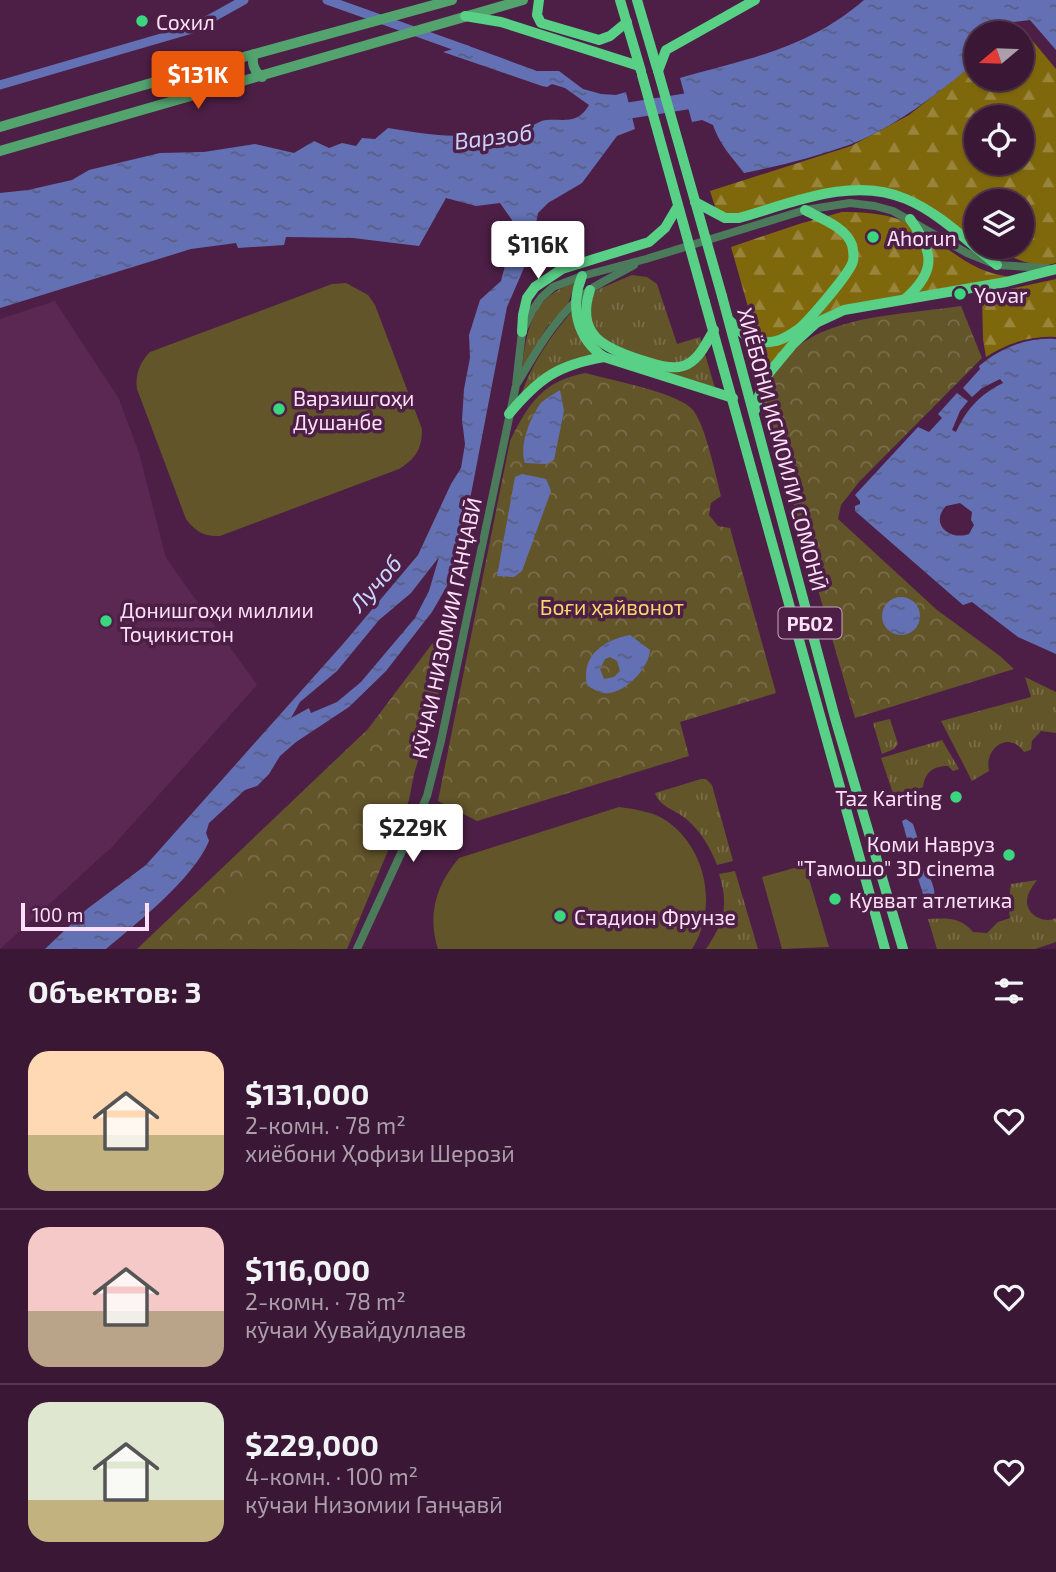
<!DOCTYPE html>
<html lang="ru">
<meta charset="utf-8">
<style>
:root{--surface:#3a1734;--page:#41203c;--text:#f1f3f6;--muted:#ab9fac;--line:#54364f;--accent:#ea580c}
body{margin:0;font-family:"Exo 2",sans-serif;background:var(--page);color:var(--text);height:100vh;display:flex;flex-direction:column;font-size:26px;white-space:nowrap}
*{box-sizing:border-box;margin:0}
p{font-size:23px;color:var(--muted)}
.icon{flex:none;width:38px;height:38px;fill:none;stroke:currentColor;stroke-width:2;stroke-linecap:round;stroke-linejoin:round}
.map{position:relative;height:949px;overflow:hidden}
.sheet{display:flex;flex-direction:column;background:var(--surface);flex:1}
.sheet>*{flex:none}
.needle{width:46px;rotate:251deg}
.tools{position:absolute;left:964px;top:21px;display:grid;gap:14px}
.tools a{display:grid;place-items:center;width:70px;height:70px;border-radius:50%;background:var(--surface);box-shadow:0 2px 5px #0004,0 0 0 2px var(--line);font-size:35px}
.scale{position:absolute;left:21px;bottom:18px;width:128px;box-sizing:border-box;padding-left:7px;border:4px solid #fee1f8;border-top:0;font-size:19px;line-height:24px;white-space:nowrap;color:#fee1f8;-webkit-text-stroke:5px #4d1f46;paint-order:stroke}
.price{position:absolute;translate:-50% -60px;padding:0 16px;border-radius:7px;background:#fff;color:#222;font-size:23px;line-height:46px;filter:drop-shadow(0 2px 4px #0008)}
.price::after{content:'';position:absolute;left:50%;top:42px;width:21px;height:16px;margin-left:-10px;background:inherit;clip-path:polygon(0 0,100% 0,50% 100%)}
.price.current{background:var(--accent);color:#fff}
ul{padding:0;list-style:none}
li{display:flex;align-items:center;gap:21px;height:175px;padding:0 28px}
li+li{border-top:2px solid var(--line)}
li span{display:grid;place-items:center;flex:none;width:196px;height:140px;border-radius:21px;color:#555}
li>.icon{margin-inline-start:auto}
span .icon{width:84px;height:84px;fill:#fffc;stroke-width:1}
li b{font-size:30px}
h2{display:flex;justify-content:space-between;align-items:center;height:84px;padding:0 28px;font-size:30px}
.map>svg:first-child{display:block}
</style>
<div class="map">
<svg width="1056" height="949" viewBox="0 0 1056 949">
<defs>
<pattern id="grass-tufts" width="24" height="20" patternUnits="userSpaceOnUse" patternTransform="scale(1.75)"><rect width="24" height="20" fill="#62552a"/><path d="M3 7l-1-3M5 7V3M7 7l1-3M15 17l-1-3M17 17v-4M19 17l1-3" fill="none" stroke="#7a6d4a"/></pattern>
<pattern id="forest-firs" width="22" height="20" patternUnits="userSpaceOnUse" patternTransform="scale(1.75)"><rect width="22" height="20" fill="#7f680c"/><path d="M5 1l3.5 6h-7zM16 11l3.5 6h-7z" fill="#99843c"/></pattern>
<pattern id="park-crowns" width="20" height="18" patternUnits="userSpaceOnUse" patternTransform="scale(1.75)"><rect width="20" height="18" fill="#62552a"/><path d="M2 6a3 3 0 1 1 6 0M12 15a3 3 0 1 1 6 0" fill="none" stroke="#7a6d4a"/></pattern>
<pattern id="water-ripples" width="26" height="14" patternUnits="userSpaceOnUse" patternTransform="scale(1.75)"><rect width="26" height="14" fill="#6371b4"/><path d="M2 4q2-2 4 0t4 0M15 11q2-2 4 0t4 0" fill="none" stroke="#595d84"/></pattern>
</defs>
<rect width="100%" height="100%" fill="#4d1f46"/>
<!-- built -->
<path fill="#5b2853" d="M55 301 119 399 139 453 166 558 257 685 113 846 0 949V319Z"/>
<!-- grass -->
<g fill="url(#grass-tufts)">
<path d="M632 275 647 277 657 284 677 344 700 337 715 388 619 357 596 346 584 301 599 289Z"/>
<path d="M575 283 568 304 547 327 522 368C527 328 532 296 575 283Z"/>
<path d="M573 310 596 355 520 398C531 364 550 337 573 310Z"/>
<path d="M1025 677 1056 692V733L1041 731 1032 741 1031 750 1024 752C1009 730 984 748 989 771L972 781 941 721 1031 697Z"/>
<path d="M890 719 898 744 894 749 882 754 873 723Z"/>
<path d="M942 740 959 769 953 771 948 766C933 766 925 772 923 787L895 799 881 758Z"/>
<path d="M701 779H706L712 785 733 861 717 865C710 847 701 831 685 818 675 810 659 806 655 793Z"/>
<path d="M735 871 758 949H706C724 923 729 905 719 874Z"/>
<path d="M1037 880C1033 886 1028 892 1027 900 1026 915 1044 924 1056 918V942L1035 949H937L928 919C946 918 961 917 973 932L987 933 998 922 1010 918 1008 905 1011 884Z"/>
</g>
<!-- forest -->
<g fill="url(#forest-firs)" fill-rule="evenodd">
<path d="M1013 25 1022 28 1056 69V263L1044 266 1025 262 983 247H1022V201H976V242L908 199 860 189 739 216 717 213 710 191 851 146 909 115 976 62V79H1022V33H1006ZM976 117H1022V163H976Z"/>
<path d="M842 212C862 212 882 213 901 220 944 238 961 271 1011 277L841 309 766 370 731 247 799 224Z"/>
<path d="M1056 279V337C1032 335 1005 344 986 357L983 339 982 295Z"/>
</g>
<!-- park -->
<g fill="url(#park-crowns)">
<path d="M961 306 982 358 859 482 841 505 838 519 937 610 1000 656 1014 669 855 718 759 385C774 370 788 351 807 340 846 315 915 313 961 306Z"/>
<path d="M585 373C610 380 676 392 692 409 705 423 716 476 721 496L711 503 709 515 718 526 730 528 776 693 680 722 689 756 477 821 438 801 510 441C528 404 543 381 585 373Z"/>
<path d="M438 636 455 639 414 774 409 800 347 949H137L368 729Z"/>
</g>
<!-- pitch -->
<g fill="#62552a">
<path d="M346 283 368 295 375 305 422 429C422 449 416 458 399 469L220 536C204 537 195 531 186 519L137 389C135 374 140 362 150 352L332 284Z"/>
<path d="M619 807C633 809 649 811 662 818 706 844 719 907 692 949H438C427 915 436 885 459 858Z"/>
<path d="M805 865 829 947 782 949 762 877Z"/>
<path d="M252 878 267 897 236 919 222 900Z"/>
</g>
<!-- water -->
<g fill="url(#water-ripples)" fill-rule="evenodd">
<path d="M864 0H1056V50L1030 20 1013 22 1004 33H976V62C938 93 896 127 849 145 815 157 779 166 744 173 730 154 721 147 713 125L702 120 692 122 680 78C750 58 807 49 864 0Z"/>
<path d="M466 45 537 71H559L583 89 601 94 616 95 626 92 635 129 617 136 582 183 548 203 538 213 530 254 507 307 461 546 447 586 432 612 386 671 349 707 296 742 280 756 269 774 257 786 245 790 209 823 206 833 209 841C193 879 138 922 106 949H45L87 909 146 865 343 644 418 555 451 484 461 468 465 444 462 420 464 389 470 358 469 335 480 300 501 281 509 250 512 220 500 203 476 206 446 198 419 246 353 238 286 237 284 245 238 248 236 243 191 249 0 308V193L28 190 72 180 89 170 160 153 204 152 255 144 294 153 314 141 329 148 342 143 356 146 362 138 375 139 388 128C423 134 460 139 496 134 506 133 518 131 528 128 534 125 541 120 547 120 566 119 578 124 589 105L565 88 552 84 547 87 542 86 443 52ZM439 557 429 591 415 618 361 682 337 702 311 713 309 708 291 718 300 702 337 671 379 620 411 593Z"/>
<path d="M1056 339V654L1018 637 972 602 963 605 855 511V506L860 504V501L855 495 918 427 929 432 942 418 938 414 957 393 968 401 960 411 952 430 956 432C967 409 979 395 1003 383L1000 379 982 388 972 397 963 388 980 369 979 366C1001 348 1026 337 1056 339ZM960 503 972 512 971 520 974 525 969 534C950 541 929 524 946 506Z"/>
<path d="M560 390 564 411 554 460 546 464 525 463C519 446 530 417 541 403 546 398 554 394 560 390Z"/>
<path d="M522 474 546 479 551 491 522 571 514 577 497 576 515 477Z"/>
<circle cx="901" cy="616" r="19"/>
<path d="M630 635 650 650C649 669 623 696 603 693 597 692 592 688 587 685 581 655 604 640 630 635ZM610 657 617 661 620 671 614 677 604 679 600 669 605 659Z"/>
<path d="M906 819 913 824 921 849 920 852 914 855 911 853 902 821Z"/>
<path d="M925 870 927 871C932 883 941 898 927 907L917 875Z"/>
</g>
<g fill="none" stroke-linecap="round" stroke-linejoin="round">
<!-- canal -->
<g stroke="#6371b4" stroke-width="9">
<path d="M327 0 467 50"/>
<path d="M0 85 192 29 244 0"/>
</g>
<!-- river -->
<path stroke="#6371b4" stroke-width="16" d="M613 121 626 111 708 98"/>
<!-- tertiary -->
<g stroke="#4b7b5b" stroke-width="8">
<path d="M518 382C538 348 558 312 591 289 605 280 620 273 634 265"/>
<path d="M357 949 420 812 427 796 441 741 516 385 522 332 532 311 541 298 553 287 582 276 646 259 805 210 850 203 875 206 893 211 967 253 997 265 1047 268"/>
</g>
<!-- secondary -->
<g stroke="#53a36f" stroke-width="10">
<path d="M254 54C251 62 254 72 262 77"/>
<path d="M201 68 208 78 209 92"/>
<path d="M0 127 189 72 452 0"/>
<path d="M0 151 523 0"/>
</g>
<!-- trunk -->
<g stroke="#58d086" stroke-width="10">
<path d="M539 0 537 15 541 23 599 40 610 36 627 22"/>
<path d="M620 0 641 71"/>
<path d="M637 0 657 68"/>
<path d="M465 16 501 22 639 66"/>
<path d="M658 71 666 50 755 0"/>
<path d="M695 202 725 218H739C792 203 852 176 906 199 940 213 969 243 997 265"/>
<path d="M582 276C570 306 576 338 604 357L733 398"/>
<path d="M590 290C575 335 604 348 641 360 654 364 670 370 683 366 699 361 706 343 714 330"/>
<path d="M722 296 835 718 903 949"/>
<path d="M905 299C937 271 934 252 910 219"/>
<path d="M705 302 885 949"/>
<path d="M730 321C743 335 756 346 776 341 785 339 793 333 800 328 810 319 851 272 853 261 854 257 853 248 852 245 846 227 820 218 805 210"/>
<path d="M522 332 523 315 527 298 535 287 562 269 649 242 665 228 678 206"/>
<path d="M755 410 764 379 793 344 816 323 844 310 1006 282 1056 269"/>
<path d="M509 414C539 378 558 365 604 357"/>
</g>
<!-- trunk-bridge -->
<g stroke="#58d086" stroke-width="10">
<path d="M658 71 722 296"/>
<path d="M642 75 705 302"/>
</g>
</g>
<!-- markers -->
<g fill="#3ad77f" stroke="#4d1f46" stroke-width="2.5">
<circle cx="142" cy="21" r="7"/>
<circle cx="873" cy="237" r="7"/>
<circle cx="960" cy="294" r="7"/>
<circle cx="279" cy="409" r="7"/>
<circle cx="106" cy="621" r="7"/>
<circle cx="956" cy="797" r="7"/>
<circle cx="1009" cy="855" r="7"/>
<circle cx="835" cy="899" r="7"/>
<circle cx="560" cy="916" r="7"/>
</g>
<g text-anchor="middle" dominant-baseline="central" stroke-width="7" stroke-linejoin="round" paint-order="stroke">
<!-- shield labels -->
<rect fill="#4d1f46" stroke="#c9a7c3" stroke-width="2" x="778.5" y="607.5" width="63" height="31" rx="5"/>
<g font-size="19" font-weight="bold" fill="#fee1f8">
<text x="810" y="623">РБ02</text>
</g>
<!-- poi labels -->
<g font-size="21" fill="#fee1f8" stroke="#4d1f46" text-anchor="start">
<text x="156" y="21">Сохил</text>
<text x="887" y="237">Ahorun</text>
<text x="974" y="294">Yovar</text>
<text x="293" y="397">Варзишгоҳи<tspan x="293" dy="24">Душанбе</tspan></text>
<text x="120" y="609">Донишгоҳи миллии<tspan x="120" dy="24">Тоҷикистон</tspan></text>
<text x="942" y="797" text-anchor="end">Taz Karting</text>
<text x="995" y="843" text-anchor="end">Коми Навруз<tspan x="995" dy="24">"Тамошо" 3D cinema</tspan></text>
<text x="849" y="899">Кувват атлетика</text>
<text x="574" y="916">Стадион Фрунзе</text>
</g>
<!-- street labels -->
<g font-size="21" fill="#fee1f8" stroke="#4d1f46">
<text transform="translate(783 449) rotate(75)">ХИЁБОНИ ИСМОИЛИ СОМОНӢ</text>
<text transform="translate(446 628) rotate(-78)">КӮЧАИ НИЗОМИИ ГАНҶАВӢ</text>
</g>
<!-- park labels -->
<g font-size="21" fill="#f7d86a" stroke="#4d1f46">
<text x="612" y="606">Боғи ҳайвонот</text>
</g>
<!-- water labels -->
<g font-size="23" font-style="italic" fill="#cbd5fb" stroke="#4d1f46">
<text transform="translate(493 136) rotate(-7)">Варзоб</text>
<text transform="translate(375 583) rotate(-49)">Лучоб</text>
</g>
</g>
</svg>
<div class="tools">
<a><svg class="needle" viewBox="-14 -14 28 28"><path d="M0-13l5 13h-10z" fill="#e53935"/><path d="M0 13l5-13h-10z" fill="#ab9fac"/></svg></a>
<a><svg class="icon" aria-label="locate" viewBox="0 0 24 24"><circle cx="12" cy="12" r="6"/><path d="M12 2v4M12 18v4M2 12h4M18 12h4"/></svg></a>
<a><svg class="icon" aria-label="layers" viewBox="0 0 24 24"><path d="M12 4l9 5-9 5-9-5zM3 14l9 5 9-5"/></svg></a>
</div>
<div class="scale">100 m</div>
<b class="price current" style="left:198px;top:111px">$131K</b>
<b class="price" style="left:538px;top:281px">$116K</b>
<b class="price" style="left:413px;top:864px">$229K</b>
</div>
<section class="sheet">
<h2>Объектов: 3<svg class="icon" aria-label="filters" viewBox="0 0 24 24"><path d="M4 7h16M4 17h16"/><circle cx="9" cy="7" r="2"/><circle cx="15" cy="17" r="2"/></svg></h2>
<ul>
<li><span style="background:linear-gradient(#ffd9b3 60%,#c2b280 0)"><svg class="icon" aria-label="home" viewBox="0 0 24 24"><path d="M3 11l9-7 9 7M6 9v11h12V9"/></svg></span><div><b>$131,000</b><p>2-комн. · 78 m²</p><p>хиёбони Ҳофизи Шерозӣ</p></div><svg class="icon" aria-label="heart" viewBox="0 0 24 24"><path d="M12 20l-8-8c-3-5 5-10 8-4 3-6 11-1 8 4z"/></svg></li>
<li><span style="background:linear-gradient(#f6c9c9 60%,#b9a48a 0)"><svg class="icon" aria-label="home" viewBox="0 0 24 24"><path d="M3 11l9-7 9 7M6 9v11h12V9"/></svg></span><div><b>$116,000</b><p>2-комн. · 78 m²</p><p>кӯчаи Хувайдуллаев</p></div><svg class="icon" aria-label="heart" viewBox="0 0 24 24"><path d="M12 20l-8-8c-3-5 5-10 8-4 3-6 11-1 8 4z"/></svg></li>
<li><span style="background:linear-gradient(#dfe7d0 70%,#c2b280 0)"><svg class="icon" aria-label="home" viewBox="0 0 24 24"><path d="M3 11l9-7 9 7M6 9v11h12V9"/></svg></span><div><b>$229,000</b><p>4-комн. · 100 m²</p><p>кӯчаи Низомии Ганҷавӣ</p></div><svg class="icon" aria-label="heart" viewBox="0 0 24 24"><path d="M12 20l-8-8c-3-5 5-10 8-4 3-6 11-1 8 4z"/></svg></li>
</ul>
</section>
